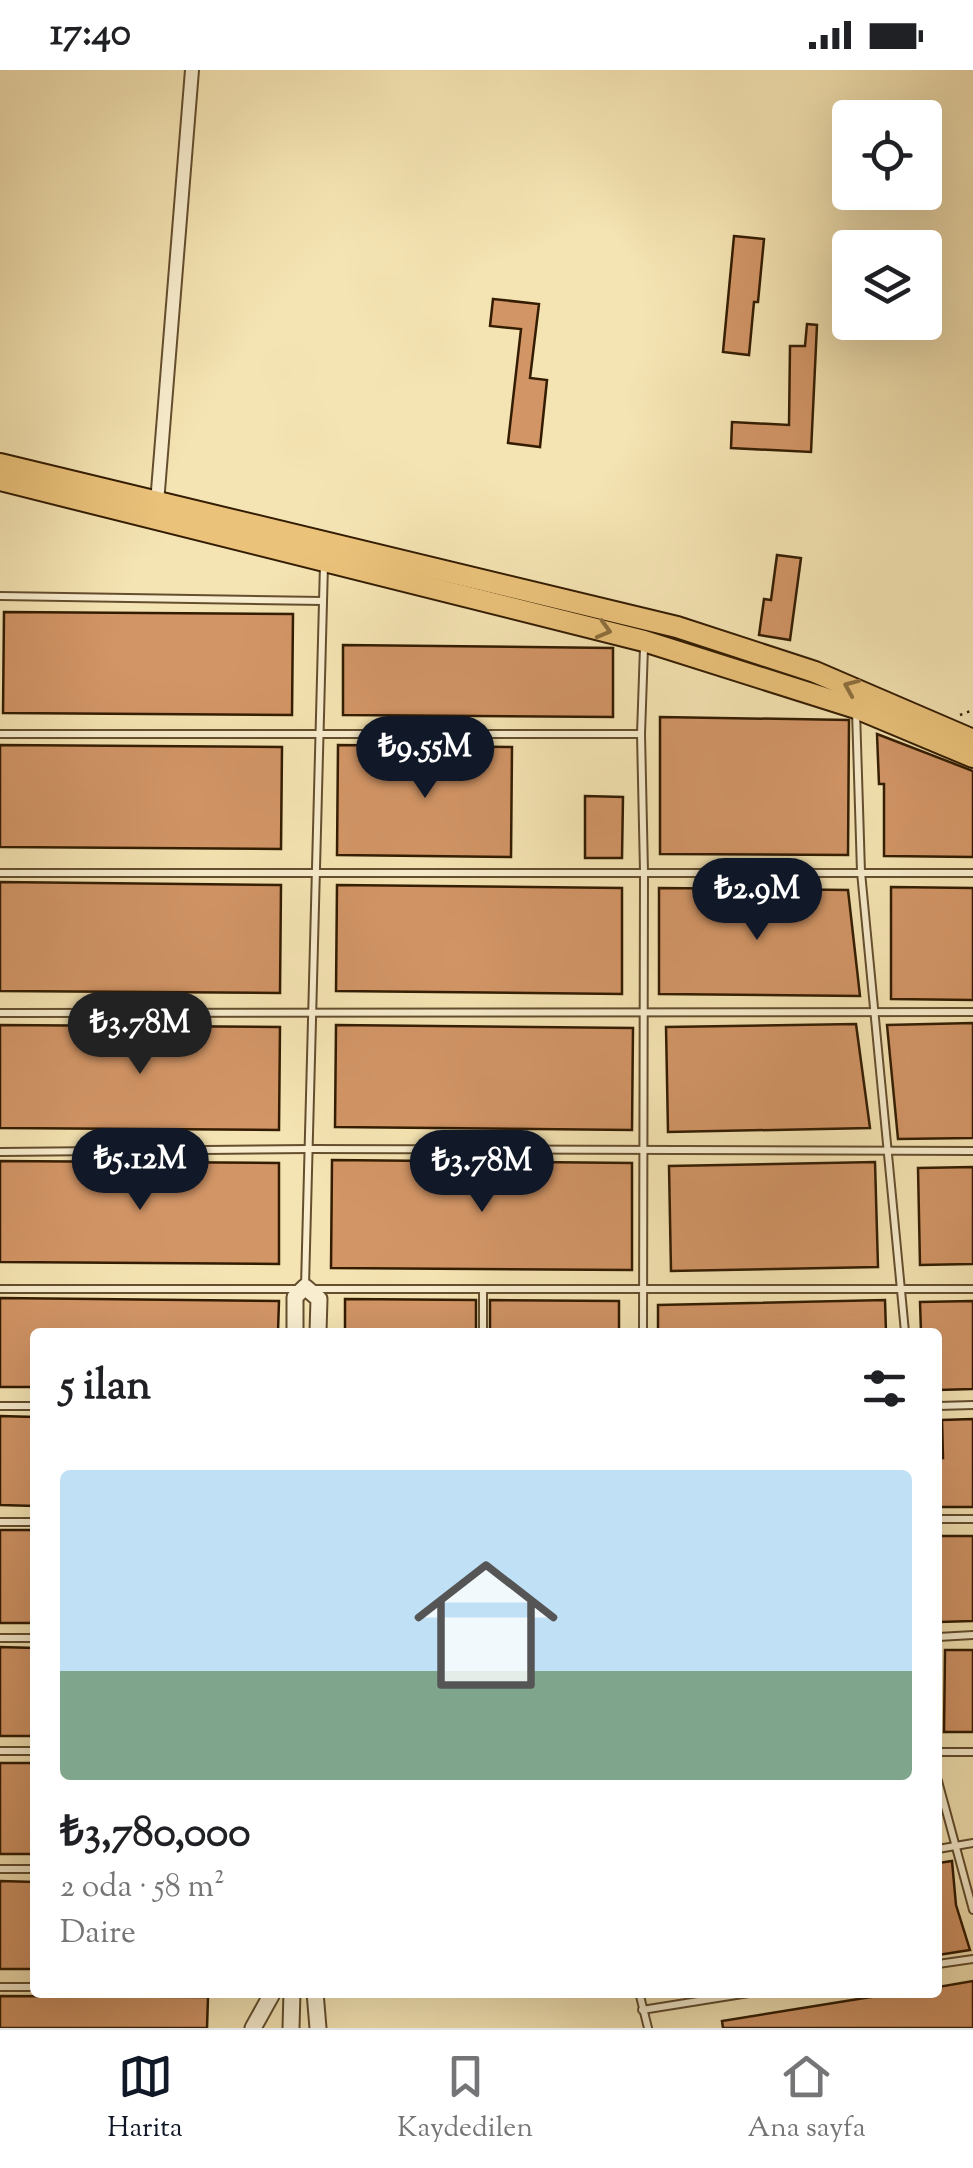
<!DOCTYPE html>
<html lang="tr">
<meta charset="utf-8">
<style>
:root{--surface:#fff;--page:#f6f6f6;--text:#202124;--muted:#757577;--line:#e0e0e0;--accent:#111827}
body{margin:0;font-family:"Sorts Mill Goudy",serif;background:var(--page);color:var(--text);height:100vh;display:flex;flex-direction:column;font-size:38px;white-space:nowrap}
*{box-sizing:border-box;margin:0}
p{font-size:32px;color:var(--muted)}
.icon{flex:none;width:55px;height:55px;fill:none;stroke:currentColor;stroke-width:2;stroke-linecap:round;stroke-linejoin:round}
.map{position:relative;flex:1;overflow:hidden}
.drawer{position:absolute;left:30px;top:1258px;width:912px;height:670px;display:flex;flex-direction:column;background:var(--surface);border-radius:10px;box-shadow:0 10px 40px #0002}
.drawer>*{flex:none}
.fabs{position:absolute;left:832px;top:30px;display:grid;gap:20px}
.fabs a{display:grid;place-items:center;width:110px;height:110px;border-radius:10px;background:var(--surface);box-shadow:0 10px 40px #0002;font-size:50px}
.price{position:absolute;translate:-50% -85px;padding:0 22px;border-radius:35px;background:var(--accent);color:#fff;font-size:32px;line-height:65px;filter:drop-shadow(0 2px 5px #0008)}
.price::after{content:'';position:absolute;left:50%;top:60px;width:30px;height:22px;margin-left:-15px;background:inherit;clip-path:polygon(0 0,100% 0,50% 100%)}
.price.active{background:#222;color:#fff}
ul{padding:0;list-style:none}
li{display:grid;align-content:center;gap:20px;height:530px;padding:0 30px}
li+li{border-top:2px solid var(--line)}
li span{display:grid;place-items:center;height:310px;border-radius:10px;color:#555}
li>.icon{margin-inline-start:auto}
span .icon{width:180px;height:180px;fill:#fffc;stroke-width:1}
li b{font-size:42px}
h2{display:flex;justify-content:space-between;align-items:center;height:120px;padding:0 30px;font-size:42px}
.status{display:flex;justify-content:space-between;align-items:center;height:70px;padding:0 50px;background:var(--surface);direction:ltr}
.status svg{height:28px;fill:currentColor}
.dock{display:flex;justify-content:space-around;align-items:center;height:140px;border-top:2px solid var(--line);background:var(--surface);font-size:28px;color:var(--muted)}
.dock a{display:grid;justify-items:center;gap:5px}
.dock .active{color:var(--accent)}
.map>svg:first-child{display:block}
</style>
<div class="status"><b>17:40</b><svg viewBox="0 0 49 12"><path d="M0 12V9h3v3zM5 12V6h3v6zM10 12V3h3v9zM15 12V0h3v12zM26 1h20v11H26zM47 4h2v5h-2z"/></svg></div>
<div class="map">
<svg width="973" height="1958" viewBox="0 0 973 1958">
<rect width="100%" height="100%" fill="#f5e4b3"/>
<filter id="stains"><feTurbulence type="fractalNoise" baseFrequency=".002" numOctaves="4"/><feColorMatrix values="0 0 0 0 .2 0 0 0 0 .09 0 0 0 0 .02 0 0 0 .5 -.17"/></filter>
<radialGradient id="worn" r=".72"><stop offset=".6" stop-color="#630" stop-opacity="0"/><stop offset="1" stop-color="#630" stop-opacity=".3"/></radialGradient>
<!-- building -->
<g fill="#d29566" stroke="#331c02" stroke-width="2.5">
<path d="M734 166 764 169 758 232H754L749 285 723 282Z"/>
<path d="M493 229 539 234 530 308 547 310 540 377 508 373 521 259 490 256Z"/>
<path d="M807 254 817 255 811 382 731 378 732 352 789 355 790 276H805Z"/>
<path d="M777 485 801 488 790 570 759 565 764 529 771 530Z"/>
<path d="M4 542 293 544 292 645 3 643Z"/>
<path d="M343 575 613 578V647L343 645Z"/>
<path d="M660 647 849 650 848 785 660 784Z"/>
<path d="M877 664 973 701V787L884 786V714H879Z"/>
<path d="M0 675 282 677 281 779 0 777Z"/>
<path d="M338 675 512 677 511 787 337 785Z"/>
<path d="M585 726 623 727 622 788H585Z"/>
<path d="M0 812 281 815 280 923 0 921Z"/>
<path d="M337 815 622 818V924L336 921Z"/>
<path d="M891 817 973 818V930L891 929Z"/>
<path d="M659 818 848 820 860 926 659 924Z"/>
<path d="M973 953V1068L898 1069 887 955Z"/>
<path d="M856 954 870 1058 668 1062 666 957Z"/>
<path d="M0 955 280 957 279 1060 0 1058Z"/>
<path d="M336 955 633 958 632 1060 335 1057Z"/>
<path d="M332 1090 632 1093V1200L331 1198Z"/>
<path d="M0 1091 279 1093V1194L0 1192Z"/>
<path d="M875 1092 878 1197 671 1201 669 1096Z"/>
<path d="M973 1097V1194L920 1195 918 1098Z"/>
<path d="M0 1228 279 1231 278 1262H35V1317H0Z"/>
<path d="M345 1229 476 1230V1262H345Z"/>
<path d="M490 1230 619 1231V1262H490Z"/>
<path d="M885 1230 886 1262H658V1235Z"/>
<path d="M973 1231V1319L938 1320V1262H921L920 1232Z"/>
<path d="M0 1346 35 1347V1436L0 1435Z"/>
<path d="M973 1349V1437H938V1388H943L942 1350Z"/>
<rect x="0" y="1460" width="35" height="93"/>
<path d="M939 1466H973V1551L940 1552Z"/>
<path d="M0 1577 35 1578V1666H0Z"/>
<path d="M945 1580H973V1662H944Z"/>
<rect x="0" y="1693" width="35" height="91"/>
<path d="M952 1791 956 1835 970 1880 938 1885V1793Z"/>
<path d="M0 1811 35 1812V1899H0Z"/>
<path d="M973 1911V1958H723L722 1951 902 1922H938V1917Z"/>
<path d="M0 1926 208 1927 207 1958H0Z"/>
</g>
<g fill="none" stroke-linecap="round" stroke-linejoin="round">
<!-- service casing -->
<g stroke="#644e2e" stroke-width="10">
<g id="service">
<path d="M0 526 323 531"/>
<path d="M856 641 861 802 905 1262"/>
<path d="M0 664H641"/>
<path d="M0 803H973"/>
<path d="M0 943 973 942"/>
<path d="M0 1082 309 1079 973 1081"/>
<path d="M305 1216 324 494"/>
<path d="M0 1219H973"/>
<path d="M483 1219V1262"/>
<path d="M643 1262 644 802 641 664 644 577"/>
<path d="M0 1336H35"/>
<path d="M938 1336 973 1335"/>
<path d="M938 1449H973"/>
<path d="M0 1452H35"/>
<path d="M938 1567 973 1565"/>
<path d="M0 1568H35"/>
<path d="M0 1681H35"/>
<path d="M938 1682H973"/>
<path d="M938 1711 973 1840"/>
<path d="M938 1779 973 1773"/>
<path d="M0 1799H35"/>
<path d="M938 1894 973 1889"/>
<path d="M0 1917H35"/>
<path d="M639 1922 648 1958"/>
<path d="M642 1940 755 1922"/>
</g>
</g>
<!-- minor casing -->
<g stroke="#644e2e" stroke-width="16">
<path id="minor" d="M157 433 192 0"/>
</g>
<!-- tertiary casing -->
<g stroke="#644e2e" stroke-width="19">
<g id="tertiary">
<path d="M295 1262V1227L305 1217 319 1229 318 1262"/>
<path d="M315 1922 318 1958"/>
<path d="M253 1958 273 1922"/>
<path d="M291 1958 292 1922"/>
</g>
</g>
<!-- primary casing -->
<g stroke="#331c02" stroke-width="24">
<g id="primary">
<path d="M0 394 677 557 815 602 973 670"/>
<path d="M0 410 644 571 856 638 973 687"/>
</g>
</g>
<!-- path -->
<path stroke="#331c02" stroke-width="2.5" stroke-dasharray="2.5 5" stroke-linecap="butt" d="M960 645 973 640"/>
<!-- service -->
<use href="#service" stroke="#f8edce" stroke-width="6"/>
<!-- minor -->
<use href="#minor" stroke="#f8edce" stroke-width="12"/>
<!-- tertiary -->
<use href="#tertiary" stroke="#f8edce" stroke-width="15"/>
<!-- primary -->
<use href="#primary" stroke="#eac27a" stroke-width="20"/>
</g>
<!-- one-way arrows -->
<defs><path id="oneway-chevron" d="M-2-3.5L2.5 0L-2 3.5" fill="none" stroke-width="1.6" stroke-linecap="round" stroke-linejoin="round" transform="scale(2.5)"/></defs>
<g stroke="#8e6f3e">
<use href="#oneway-chevron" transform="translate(604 560) rotate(16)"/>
<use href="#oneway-chevron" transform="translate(851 617) rotate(-157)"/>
</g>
<rect width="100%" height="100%" filter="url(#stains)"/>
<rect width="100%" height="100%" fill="url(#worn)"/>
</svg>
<div class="fabs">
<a><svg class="icon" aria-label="locate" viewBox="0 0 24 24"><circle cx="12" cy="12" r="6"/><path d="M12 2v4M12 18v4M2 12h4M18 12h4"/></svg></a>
<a><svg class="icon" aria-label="layers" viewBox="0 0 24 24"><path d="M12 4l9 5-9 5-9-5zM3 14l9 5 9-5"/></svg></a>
</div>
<b class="price" style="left:425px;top:731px">₺9.55M</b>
<b class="price" style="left:757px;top:873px">₺2.9M</b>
<b class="price active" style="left:140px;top:1007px">₺3.78M</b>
<b class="price" style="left:140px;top:1143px">₺5.12M</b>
<b class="price" style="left:482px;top:1145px">₺3.78M</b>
<section class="drawer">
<h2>5 ilan<svg class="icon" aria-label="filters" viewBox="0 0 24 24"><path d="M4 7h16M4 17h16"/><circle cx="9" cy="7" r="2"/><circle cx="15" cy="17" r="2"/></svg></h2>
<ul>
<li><span style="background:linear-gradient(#bfe0f5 65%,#7fa58c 0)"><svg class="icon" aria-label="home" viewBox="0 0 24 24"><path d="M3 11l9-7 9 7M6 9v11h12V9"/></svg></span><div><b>₺3,780,000</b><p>2 oda · 58 m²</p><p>Daire</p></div></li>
</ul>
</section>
</div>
<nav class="dock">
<a class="active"><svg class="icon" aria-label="map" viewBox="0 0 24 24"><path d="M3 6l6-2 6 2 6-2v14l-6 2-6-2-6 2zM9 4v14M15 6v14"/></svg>Harita</a>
<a><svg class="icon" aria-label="saved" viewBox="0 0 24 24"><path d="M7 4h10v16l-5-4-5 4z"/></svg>Kaydedilen</a>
<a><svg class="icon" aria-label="home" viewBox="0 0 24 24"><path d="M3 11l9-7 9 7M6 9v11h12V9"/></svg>Ana sayfa</a>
</nav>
